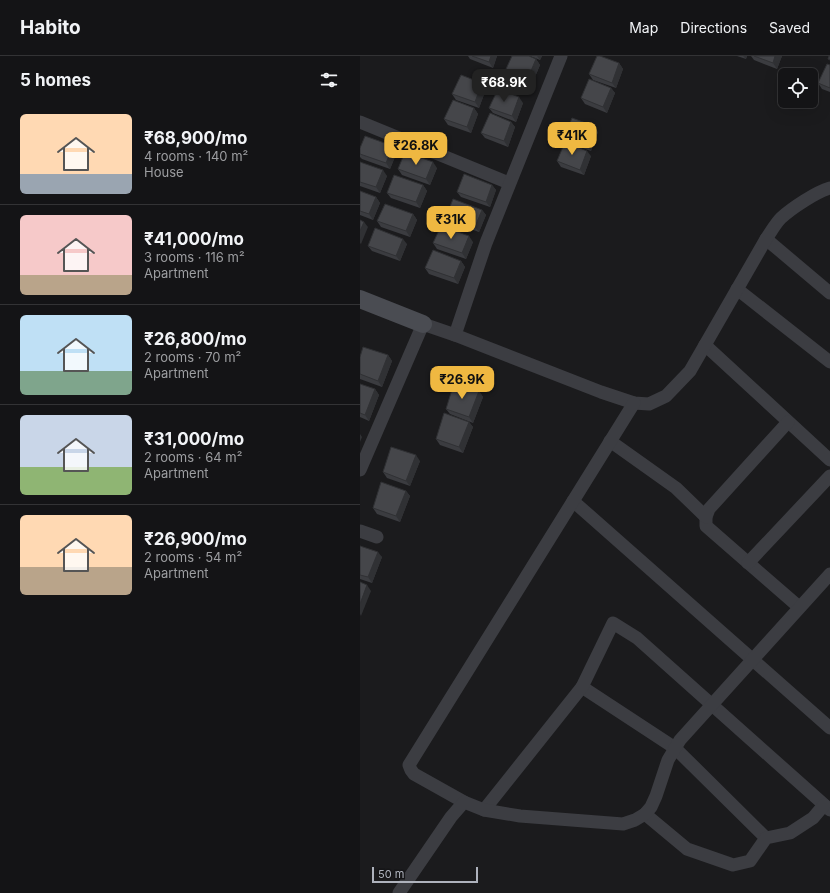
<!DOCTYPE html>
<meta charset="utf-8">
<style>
:root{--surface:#141416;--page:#212123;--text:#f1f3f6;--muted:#9d9ea1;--line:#333335;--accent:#efb841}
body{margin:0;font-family:Inter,sans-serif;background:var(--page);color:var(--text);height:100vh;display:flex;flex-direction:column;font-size:15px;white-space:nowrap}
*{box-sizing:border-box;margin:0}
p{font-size:13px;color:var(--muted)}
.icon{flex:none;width:22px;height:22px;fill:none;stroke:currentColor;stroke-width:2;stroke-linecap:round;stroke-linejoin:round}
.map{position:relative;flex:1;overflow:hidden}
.drawer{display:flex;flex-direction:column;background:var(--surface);width:360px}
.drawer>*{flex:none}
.tools{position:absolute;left:418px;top:12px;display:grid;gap:8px}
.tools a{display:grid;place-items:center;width:40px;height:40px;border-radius:6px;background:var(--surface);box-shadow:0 4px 16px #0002,0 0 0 1px var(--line);font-size:20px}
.scale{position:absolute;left:12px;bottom:10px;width:106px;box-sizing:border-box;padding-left:4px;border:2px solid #aeb2bc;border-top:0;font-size:11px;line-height:14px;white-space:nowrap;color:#aeb2bc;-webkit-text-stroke:3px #161618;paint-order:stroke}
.price{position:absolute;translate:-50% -34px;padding:0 9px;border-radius:8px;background:var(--accent);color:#111;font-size:13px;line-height:26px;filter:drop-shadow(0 1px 2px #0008)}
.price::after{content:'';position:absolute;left:50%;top:24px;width:12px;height:9px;margin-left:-6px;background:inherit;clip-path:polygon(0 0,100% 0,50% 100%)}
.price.current{background:#222;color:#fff}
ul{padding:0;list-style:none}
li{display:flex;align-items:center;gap:12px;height:100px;padding:0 20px}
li+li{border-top:1px solid var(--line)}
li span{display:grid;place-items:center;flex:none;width:112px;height:80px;border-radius:6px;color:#555}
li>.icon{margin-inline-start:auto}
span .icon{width:48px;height:48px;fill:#fffc;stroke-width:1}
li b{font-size:17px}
h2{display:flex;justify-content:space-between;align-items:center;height:48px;padding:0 20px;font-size:17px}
header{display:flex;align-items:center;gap:24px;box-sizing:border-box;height:56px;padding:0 20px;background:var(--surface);border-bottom:1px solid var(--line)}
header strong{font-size:19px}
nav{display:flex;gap:22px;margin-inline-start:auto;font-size:14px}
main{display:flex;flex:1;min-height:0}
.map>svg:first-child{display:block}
</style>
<header>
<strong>Habito</strong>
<nav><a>Map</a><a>Directions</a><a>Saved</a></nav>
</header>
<main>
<section class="drawer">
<h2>5 homes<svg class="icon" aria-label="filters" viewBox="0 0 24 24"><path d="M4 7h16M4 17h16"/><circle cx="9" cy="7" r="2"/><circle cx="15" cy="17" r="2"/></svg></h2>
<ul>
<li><span style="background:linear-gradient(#ffd9b3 75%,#9aa5b1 0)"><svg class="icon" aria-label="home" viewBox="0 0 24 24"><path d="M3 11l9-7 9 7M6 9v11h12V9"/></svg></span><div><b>₹68,900/mo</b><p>4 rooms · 140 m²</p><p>House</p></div></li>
<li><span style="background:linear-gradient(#f6c9c9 75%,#b9a48a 0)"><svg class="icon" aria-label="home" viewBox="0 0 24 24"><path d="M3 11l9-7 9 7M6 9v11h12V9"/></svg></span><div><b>₹41,000/mo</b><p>3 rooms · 116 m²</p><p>Apartment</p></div></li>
<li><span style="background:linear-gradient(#bfe0f5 70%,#7fa58c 0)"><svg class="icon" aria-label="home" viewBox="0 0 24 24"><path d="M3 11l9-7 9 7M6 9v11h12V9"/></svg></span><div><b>₹26,800/mo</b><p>2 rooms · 70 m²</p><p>Apartment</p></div></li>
<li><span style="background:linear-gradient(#c9d6e8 65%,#8fb573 0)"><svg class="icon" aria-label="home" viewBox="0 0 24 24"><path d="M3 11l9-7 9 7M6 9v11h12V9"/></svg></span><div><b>₹31,000/mo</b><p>2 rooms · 64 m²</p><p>Apartment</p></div></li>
<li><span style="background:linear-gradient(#ffd9b3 65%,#b9a48a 0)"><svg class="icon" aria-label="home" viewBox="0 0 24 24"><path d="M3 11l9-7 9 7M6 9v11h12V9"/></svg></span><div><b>₹26,900/mo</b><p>2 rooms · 54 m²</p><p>Apartment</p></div></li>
</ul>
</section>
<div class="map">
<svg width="470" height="837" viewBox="0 0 470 837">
<rect width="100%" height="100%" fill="#1b1b1d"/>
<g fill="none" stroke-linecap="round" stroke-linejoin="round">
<!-- street -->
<g stroke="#3c3d42" stroke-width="13">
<path d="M0 66 149 127"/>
<path d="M406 183 470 237"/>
<path d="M377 233 470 306"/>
<path d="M95 279 126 187 201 0"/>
<path d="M345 289 470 404"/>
<path d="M428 366 349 453 346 461V470L439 551"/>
<path d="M250 385 316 432 346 461"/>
<path d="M0 414 63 268 95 279 241 336 274 347 289 348 306 340 330 315 406 183C411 176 415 168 421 162 432 152 456 136 470 132"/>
<path d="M213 445 470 672"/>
<path d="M0 475 17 481"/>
<path d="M388 507 470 420"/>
<path d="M222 631 315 692 406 782"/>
<path d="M104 746 54 718 51 714 49 709 274 347"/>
<path d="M124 754 222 631 253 567 277 582 470 754"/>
<path d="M285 758 327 793 373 809 390 805 406 782 430 777 453 762 464 749"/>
<path d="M39 837 91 761 104 746 124 754 160 760 263 768 275 764 285 758 291 751 296 740 308 704 320 684 470 518"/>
</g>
<!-- secondary -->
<path stroke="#4a4c52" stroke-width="18" d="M0 243 63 268"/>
</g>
<!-- wall -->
<g fill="#3b3c40">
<path d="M108 0H137L133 12 110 3Z"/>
<path d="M170 0H182L180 4Z"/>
<path d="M377 0H387L386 3Z"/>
<path d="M391 0H422L417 13 394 4Z"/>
<path d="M176 3 180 9 172 28 150 19 146 13Z"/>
<path d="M259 7 263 13 256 32 233 24 229 18Z"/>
<path d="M470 9V36L462 33 458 27Z"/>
<path d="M122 27 126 33 119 52 96 44 92 38Z"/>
<path d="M251 32 255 37 247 57 225 48 221 42Z"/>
<path d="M163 47 156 66 133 57 129 52Z"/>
<path d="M114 52 118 58 111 77 88 69 84 63Z"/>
<path d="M151 66 155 71 148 91 125 82 121 77Z"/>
<path d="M238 76 231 95 208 87 204 81Z"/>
<path d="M33 90 37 96 30 113 2 103 0 101V92Z"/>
<path d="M231 100 224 119 201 111 197 105Z"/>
<path d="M0 106 27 120 20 137 0 130Z"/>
<path d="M77 112 70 129 42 119 38 113Z"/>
<path d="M63 129 67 135 60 152 31 142 27 137Z"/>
<path d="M132 129 136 134 130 151 101 141 97 136Z"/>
<path d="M0 135 16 141 20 147 13 164 0 159Z"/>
<path d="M122 154 126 159 119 176 90 166 86 161Z"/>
<path d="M53 158 57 164 50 181 21 171 17 165Z"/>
<path d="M113 186 106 203 77 193 73 187Z"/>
<path d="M47 188 40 205 12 195 8 190Z"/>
<path d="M101 205 105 211 98 228 69 218 65 212Z"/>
<path d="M28 299 32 305 22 331 0 323V301Z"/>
<path d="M0 328 15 333 19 339 9 365 0 361Z"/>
<path d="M119 335 123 341 113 367 90 358 86 353Z"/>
<path d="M109 366 113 371 103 397 80 389 76 383Z"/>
<path d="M60 405 50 430 27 422 23 416Z"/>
<path d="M46 435 50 440 40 466 17 458 13 452Z"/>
<path d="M0 490 22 501 12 527 0 523Z"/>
</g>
<!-- shaded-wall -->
<g fill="#303134">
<path d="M131 0H137L133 12 129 6Z"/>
<path d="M177 0H182L180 4Z"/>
<path d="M383 0H387L386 3Z"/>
<path d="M415 0H422L417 13 413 7Z"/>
<path d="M176 3 180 9 172 28 168 22Z"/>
<path d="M259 7 263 13 256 32 252 27Z"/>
<path d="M122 27 126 33 119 52 115 46Z"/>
<path d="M251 32 255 37 247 57 243 51Z"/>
<path d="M159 41 163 47 156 66 152 60Z"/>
<path d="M114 52 118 58 111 77 107 71Z"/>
<path d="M151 66 155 71 148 91 144 85Z"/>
<path d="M234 70 238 76 231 95 227 90Z"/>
<path d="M33 90 37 96 30 113 26 107Z"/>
<path d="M227 95 231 100 224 119 220 114Z"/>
<path d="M73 106 77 112 70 129 66 123Z"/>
<path d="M23 114 27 120 20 137 16 131Z"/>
<path d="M63 129 67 135 60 152 56 146Z"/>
<path d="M132 129 136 134 130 151 126 146Z"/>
<path d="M16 141 20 147 13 164 9 158Z"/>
<path d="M122 154 126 159 119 176 115 171Z"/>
<path d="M53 158 57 164 50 181 46 175Z"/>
<path d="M4 166 8 171 1 188 0 187V175Z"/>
<path d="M109 180 113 186 106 203 102 197Z"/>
<path d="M43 183 47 188 40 205 36 200Z"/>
<path d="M101 205 105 211 98 228 94 222Z"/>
<path d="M28 299 32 305 22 331 18 325Z"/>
<path d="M15 333 19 339 9 365 5 359Z"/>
<path d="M119 335 123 341 113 367 109 361Z"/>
<path d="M109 366 113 371 103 397 99 391Z"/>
<path d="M0 378 2 381 0 386Z"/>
<path d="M56 399 60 405 50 430 46 425Z"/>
<path d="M46 435 50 440 40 466 36 460Z"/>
<path d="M18 496 22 501 12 527 8 521Z"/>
<path d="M7 529 11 535 1 560 0 558V548Z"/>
</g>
<!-- building -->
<g fill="#45464a" stroke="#303134">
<path d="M112 0H131L129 6Z"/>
<path d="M152 0H169L176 3 168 22 146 13Z"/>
<path d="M237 0H240L259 7 252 27 229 18Z"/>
<path d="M394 0H415L413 7Z"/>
<path d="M469 0H470V4L468 3Z"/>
<path d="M467 8 470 9V32L458 27Z"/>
<path d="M101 19 122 27 115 46 92 38Z"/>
<path d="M229 23 251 32 243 51 221 42Z"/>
<path d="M138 33 159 41 152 60 129 52Z"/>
<path d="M93 44 114 52 107 71 84 63Z"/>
<path d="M130 57 151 66 144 85 121 77Z"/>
<path d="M212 62 234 70 227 90 204 81Z"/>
<path d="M5 80 33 90 26 107 0 98V92Z"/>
<path d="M205 86 227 95 220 114 197 105Z"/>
<path d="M45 96 73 106 66 123 38 113Z"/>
<path d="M0 106 23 114 16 131 0 126Z"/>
<path d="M104 118 132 129 126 146 97 136Z"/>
<path d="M34 119 63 129 56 146 27 137Z"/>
<path d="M0 135 16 141 9 158 0 155Z"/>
<path d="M93 143 122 154 115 171 86 161Z"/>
<path d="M25 148 53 158 46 175 17 165Z"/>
<path d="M0 164 4 166 0 175Z"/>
<path d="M81 170 109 180 102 197 73 187Z"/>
<path d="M15 172 43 183 36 200 8 190Z"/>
<path d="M73 194 101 205 94 222 65 212Z"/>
<path d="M3 291 28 299 18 325 0 318V301Z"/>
<path d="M94 327 119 335 109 361 86 353Z"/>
<path d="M0 328 15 333 5 359 0 357Z"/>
<path d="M84 357 109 366 99 391 76 383Z"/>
<path d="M31 391 56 399 46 425 23 416Z"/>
<path d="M21 426 46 435 36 460 13 452Z"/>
<path d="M0 490 18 496 8 521 0 519Z"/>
<path d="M0 526 7 529 0 548Z"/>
</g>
</svg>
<div class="tools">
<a><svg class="icon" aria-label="locate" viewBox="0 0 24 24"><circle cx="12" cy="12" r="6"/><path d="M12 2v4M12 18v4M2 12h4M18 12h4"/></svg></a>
</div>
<div class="scale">50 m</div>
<b class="price current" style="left:144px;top:47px">₹68.9K</b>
<b class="price" style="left:212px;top:100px">₹41K</b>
<b class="price" style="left:56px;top:110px">₹26.8K</b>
<b class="price" style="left:91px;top:184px">₹31K</b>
<b class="price" style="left:102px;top:344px">₹26.9K</b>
</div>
</main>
